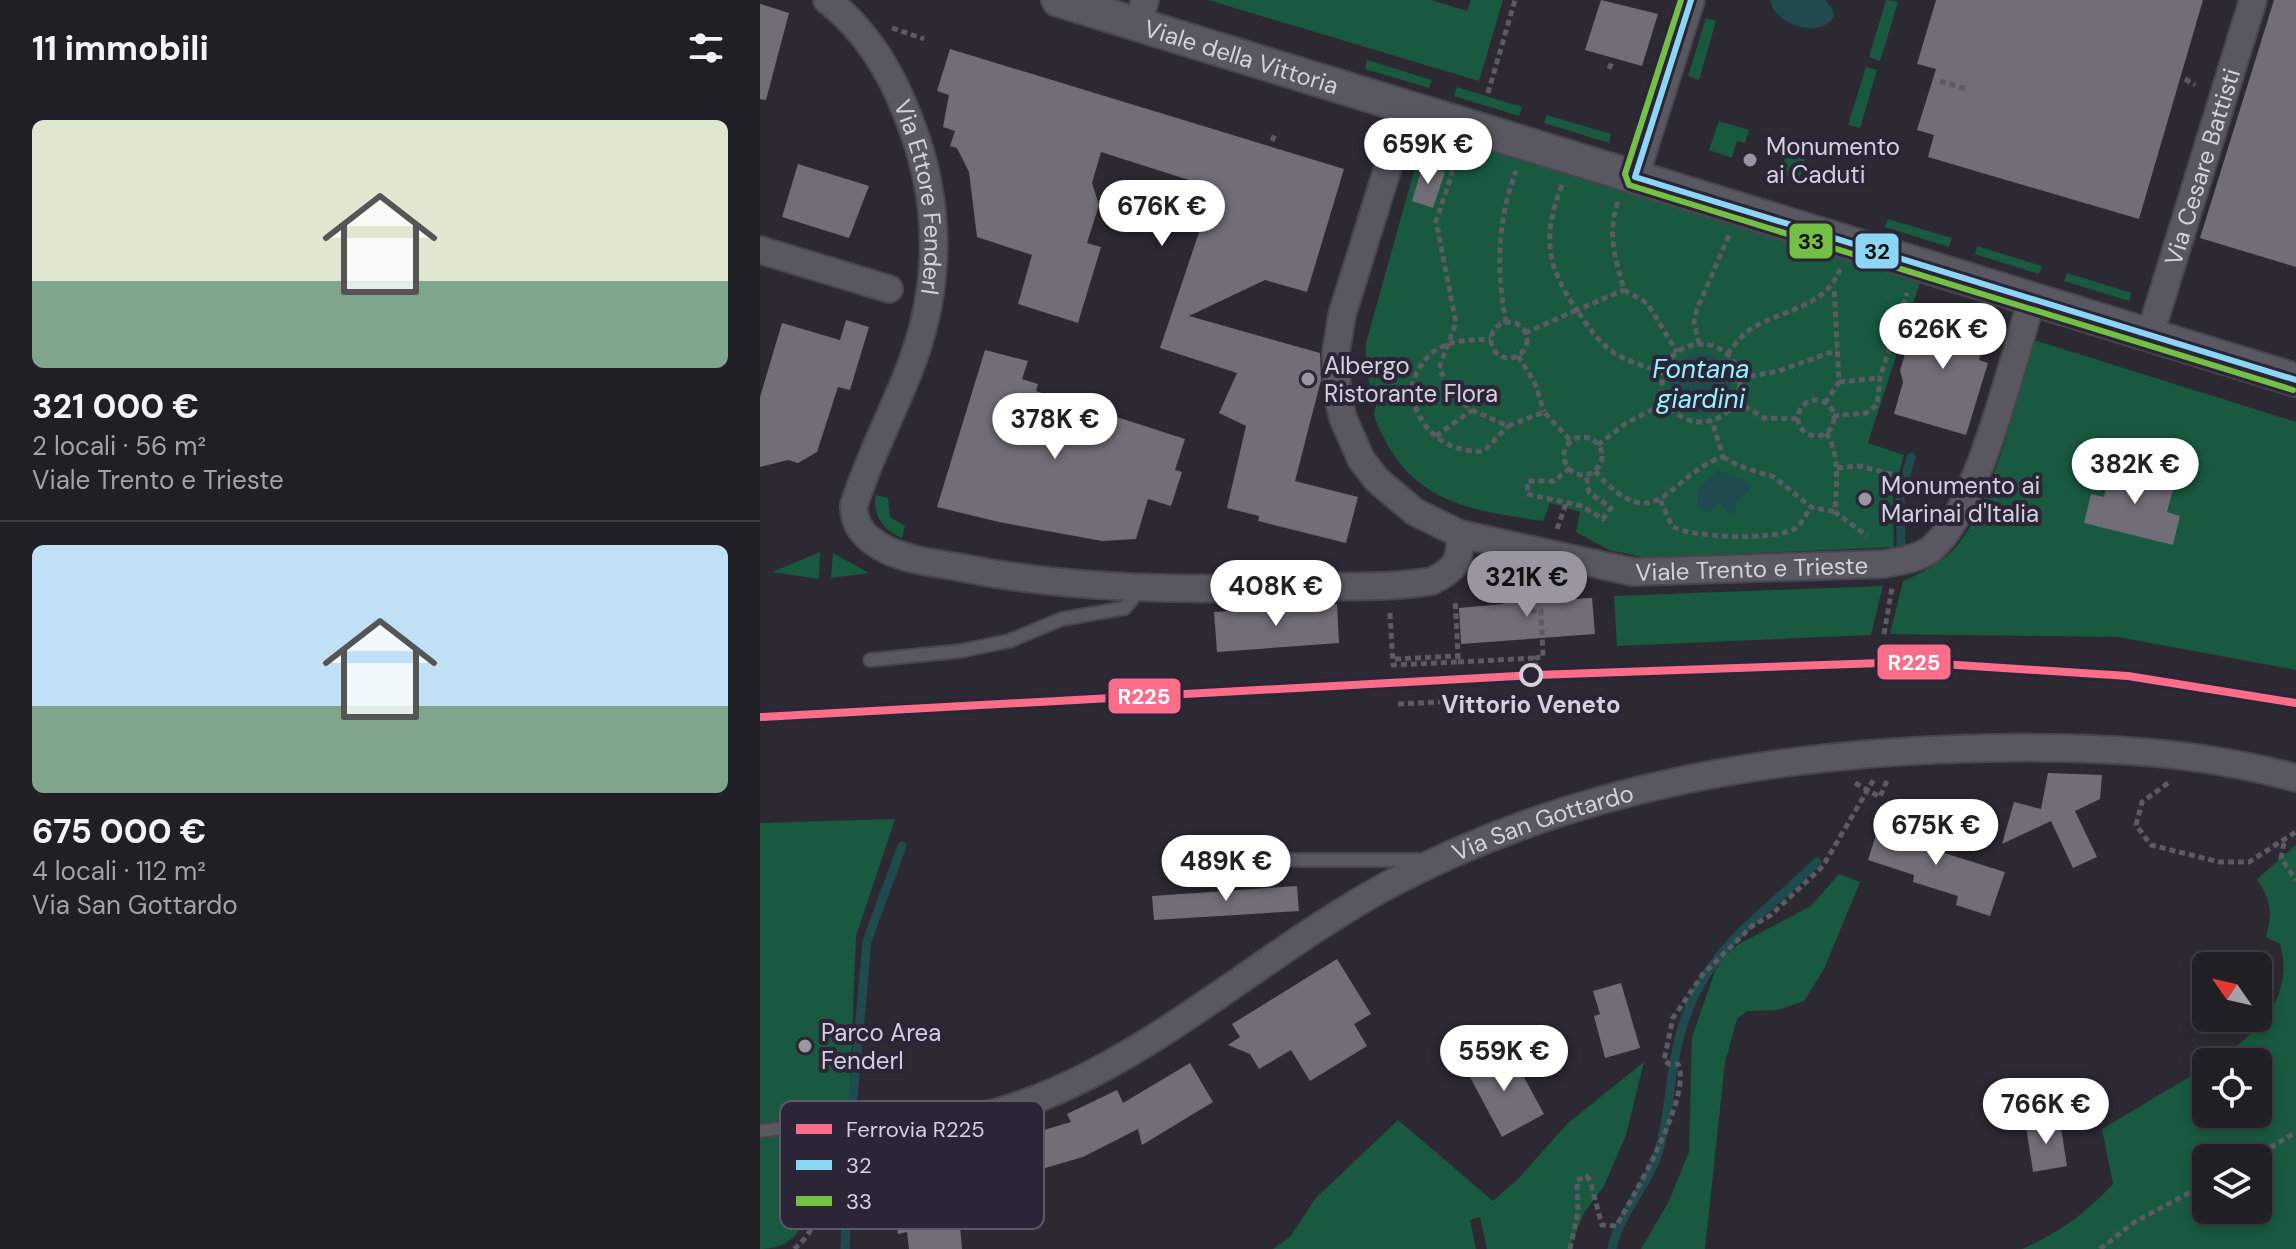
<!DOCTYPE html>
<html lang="it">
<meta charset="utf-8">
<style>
:root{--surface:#211f26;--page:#2d2c32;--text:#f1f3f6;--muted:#a2a2a7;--line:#3e3d43;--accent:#9996a2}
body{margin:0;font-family:"DM Sans",sans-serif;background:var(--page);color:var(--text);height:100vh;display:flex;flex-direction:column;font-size:30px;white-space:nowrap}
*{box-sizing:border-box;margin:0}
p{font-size:26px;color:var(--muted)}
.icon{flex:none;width:44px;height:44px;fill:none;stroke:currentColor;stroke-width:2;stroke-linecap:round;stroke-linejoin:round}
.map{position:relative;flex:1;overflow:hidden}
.panel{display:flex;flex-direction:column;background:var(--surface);width:760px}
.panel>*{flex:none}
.needle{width:52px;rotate:304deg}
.buttons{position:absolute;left:1432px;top:952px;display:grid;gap:16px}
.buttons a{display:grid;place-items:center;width:80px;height:80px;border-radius:12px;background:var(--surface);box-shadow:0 4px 12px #0003,0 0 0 2px var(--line);font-size:40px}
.price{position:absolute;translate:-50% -68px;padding:0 18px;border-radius:28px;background:#fff;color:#222;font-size:26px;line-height:52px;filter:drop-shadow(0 2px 4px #0008)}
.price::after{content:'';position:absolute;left:50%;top:48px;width:24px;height:18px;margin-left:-12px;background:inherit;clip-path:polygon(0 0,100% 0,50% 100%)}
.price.on{background:var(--accent);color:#111}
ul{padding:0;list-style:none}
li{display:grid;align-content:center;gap:16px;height:424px;padding:0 32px}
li+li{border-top:2px solid var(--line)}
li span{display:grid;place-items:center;height:248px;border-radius:12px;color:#555}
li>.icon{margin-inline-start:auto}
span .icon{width:144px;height:144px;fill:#fffc;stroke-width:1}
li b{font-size:34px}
h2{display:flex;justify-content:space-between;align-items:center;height:96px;padding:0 32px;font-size:34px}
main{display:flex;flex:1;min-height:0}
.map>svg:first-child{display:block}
</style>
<main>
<section class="panel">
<h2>11 immobili<svg class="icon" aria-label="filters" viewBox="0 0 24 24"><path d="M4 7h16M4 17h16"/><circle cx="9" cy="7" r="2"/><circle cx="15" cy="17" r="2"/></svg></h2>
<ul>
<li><span style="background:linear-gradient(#dfe7d0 65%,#7fa58c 0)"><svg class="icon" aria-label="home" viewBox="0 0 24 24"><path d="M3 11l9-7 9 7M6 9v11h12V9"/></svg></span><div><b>321 000 €</b><p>2 locali · 56 m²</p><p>Viale Trento e Trieste</p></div></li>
<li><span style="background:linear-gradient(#bfe0f5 65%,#7fa58c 0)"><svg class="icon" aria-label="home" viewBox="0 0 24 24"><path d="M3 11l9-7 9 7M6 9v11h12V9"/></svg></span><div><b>675 000 €</b><p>4 locali · 112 m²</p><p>Via San Gottardo</p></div></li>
</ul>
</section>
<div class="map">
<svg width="1536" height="1249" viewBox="0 0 1536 1249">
<rect width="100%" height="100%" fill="#2c2933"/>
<!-- green -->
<g fill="#18593f" fill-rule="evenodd">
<path d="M448 0H671L707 11 711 0H743L719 81Z"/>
<path d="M1126 0 1138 2 1120 61 1109 57Z"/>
<path d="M946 18 956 21 939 80 928 76Z"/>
<path d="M607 60 672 80 669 88 605 69Z"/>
<path d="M1106 67 1117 70 1100 128 1088 125Z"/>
<path d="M697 87 762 107 759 116 694 96Z"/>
<path d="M787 115 851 134 849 143 784 123Z"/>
<path d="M959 121 989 130 985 143 977 141 972 158 949 150Z"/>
<path d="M677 131 1162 276 1108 443 1144 455 1133 495 1134 547 887 558 849 550 816 532 820 512 790 503 783 521C714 511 655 504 622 434 618 425 611 415 616 407 609 385 605 370 606 343L661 146Z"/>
<path d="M1017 140 1048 149 1039 179 1020 174 1026 153 1014 149Z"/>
<path d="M1128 219 1192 238 1189 247 1125 227Z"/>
<path d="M1217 246 1282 266 1279 274 1215 254Z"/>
<path d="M1307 273 1372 293 1369 301 1304 281Z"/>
<path d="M1274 340 1536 422V670L1358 637 1130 634 1143 581C1160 574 1183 562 1195 548 1234 504 1256 398 1274 340Z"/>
<path d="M116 495 128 498 130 517 145 526 142 538C124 530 112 516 116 495Z"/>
<path d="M60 552 59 579 12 572Z"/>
<path d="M73 553 109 573 71 578Z"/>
<path d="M1123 586 1111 635 857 646 854 596Z"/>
<path d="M135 819 96 936 89 1112 44 1117C46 1159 68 1249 0 1249V823Z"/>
<path d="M1536 845V1249H1262C1299 1233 1326 1213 1353 1184L1342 1129 1446 1067V1114H1498V1062H1454C1495 1036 1536 998 1520 944L1506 937C1513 912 1511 901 1497 879ZM1498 1158V1210H1446V1158Z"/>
<path d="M1079 874 1100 882 1064 969 1044 1001 1018 1010 987 1011 977 1019 965 1062 945 1249H881L908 1203 929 1152 932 1037 955 971 964 956 979 944 1051 906Z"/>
<path d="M884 1062 866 1135 844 1186 824 1213 809 1249H727L720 1217 710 1220 716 1249H513L530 1237 555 1199 638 1120 733 1201 758 1179 808 1123Z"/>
</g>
<!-- water -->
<g fill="#1f4a4e">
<path d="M1010 0H1065L1072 8 1074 17C1058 40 1015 25 1010 0Z"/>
<circle cx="941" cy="384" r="30"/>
<path d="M958 471 988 482 990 490 976 503V515L969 514 960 503 948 512 937 507 939 486Z"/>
</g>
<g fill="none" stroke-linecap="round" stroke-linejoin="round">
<!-- stream -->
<g stroke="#1f4a4e" stroke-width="9">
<path d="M1141 545 1140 497 1151 457"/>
<path d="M93 1098 107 941 142 846"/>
<path d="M85 1249 89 1148"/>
<path d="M852 1249C858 1217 886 1187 897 1156 910 1118 909 1074 920 1035 942 950 999 920 1057 862"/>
</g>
</g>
<!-- building -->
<g fill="#716e77">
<path d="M841 0 898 14 882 66 825 50Z"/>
<path d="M1176 0H1443L1379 219 1168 157 1174 135 1157 130 1176 69 1157 64Z"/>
<path d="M1514 0H1536V267L1440 238Z"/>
<path d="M0 4 29 13 6 100 0 99Z"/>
<path d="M190 49 584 169 547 292 505 280 429 316 560 353 561 380 535 481 598 497 586 543 498 521 499 516 467 508 486 426 459 413 477 373 400 348 454 188 341 152 332 183 339 205 327 243 341 247 318 323 258 304 272 255 217 237 209 172 197 148 190 146 195 131 183 127 189 95 177 91Z"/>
<path d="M38 164 109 186 89 238 22 217Z"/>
<path d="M663 165 685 172 673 208 652 201Z"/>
<path d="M1161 305 1230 327 1219 360 1228 363 1206 435 1134 414 1143 382 1140 370Z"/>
<path d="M86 320 109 327 90 390 78 387 57 452 38 463 28 460 0 467V397L22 323 80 340Z"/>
<path d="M225 350 268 361 262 379 278 384 276 391 425 439 415 470 422 472 411 506 388 499 376 539 342 541 239 522 177 507Z"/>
<path d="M1351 466 1415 482 1407 512 1420 516 1413 545 1324 523 1331 494 1344 497Z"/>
<path d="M789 593 790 600 832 598 835 634 701 644 699 608 743 604V597Z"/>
<path d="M577 604 579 643 457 652 454 612Z"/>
<path d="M1288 773 1342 775 1340 799 1315 811 1337 857 1313 868 1291 821 1242 844 1254 802 1281 809Z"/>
<path d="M1121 819 1169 834 1165 847 1245 872 1230 916 1196 905 1198 896 1153 882 1154 875 1108 860Z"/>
<path d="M537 886 539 911 394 920 392 896Z"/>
<path d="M577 959 611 1014 594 1024 607 1046 550 1081 531 1050 499 1069 490 1054 468 1045 480 1037 472 1024Z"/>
<path d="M861 983 880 1048 845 1058 834 1016 840 1014 833 991Z"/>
<path d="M724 1052 732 1066 752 1055 784 1114 742 1137 703 1064Z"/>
<path d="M430 1063 453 1102 382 1145 378 1129 323 1157 247 1179 236 1144 311 1122 307 1114 357 1090 363 1103Z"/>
<path d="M1300 1121 1307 1166 1273 1172 1266 1127Z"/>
<path d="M169 1186 172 1218 199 1215 202 1249H149L147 1232 138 1234 133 1189Z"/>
</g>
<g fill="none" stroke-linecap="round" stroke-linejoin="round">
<!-- service casing -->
<g stroke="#47454d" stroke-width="16">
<g id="service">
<path d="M110 660 200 651 249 641 302 619 365 608 373 598V588"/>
<path d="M456 860H668"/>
<path d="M0 1131 67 1123"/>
</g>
</g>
<!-- minor casing -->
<g stroke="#47454d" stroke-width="30">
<g id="minor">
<path id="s1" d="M67 0C106 30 132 73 149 119 180 198 182 277 154 357 136 407 110 454 94 505 93 527 107 540 127 550 148 560 175 563 198 567 314 591 432 590 550 587 590 586 632 588 672 581 696 569 701 561 700 534"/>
<path d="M378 24 385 0"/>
<path id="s2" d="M647 106 582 315 576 352 577 395 583 418 601 459 616 479 655 512 700 534 873 572 1124 564C1140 561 1158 559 1171 549 1217 513 1253 359 1272 299"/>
<path d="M875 177 931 0"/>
<path d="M0 250 129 289"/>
<path id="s3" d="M1390 335 1493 0"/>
<path id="s4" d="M94 1123C117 1125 140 1128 163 1126 339 1113 480 964 630 884 817 785 1022 752 1231 748 1334 746 1437 751 1536 778"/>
</g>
</g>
<!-- tertiary casing -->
<g stroke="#47454d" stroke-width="36">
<g id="tertiary">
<path id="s5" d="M298 0 1536 380"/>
</g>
</g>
<!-- path -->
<g stroke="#5c5a62" stroke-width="5" stroke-dasharray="6 4" stroke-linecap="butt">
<path d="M132 28 164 39"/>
<path d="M849 69 852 62"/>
<path d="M1425 79 1435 85"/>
<path d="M1180 81 1206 89"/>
<path d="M728 93 755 0"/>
<path d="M512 141 515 134"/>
<path d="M688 150 692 174 676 221 696 323 679 368 696 398 712 410 748 426 784 412 812 442"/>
<path d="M802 185C782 236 786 266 817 310L864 290"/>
<path d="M858 202C847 233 855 259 864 290L887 303 917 352"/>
<circle cx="749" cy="340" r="18"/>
<path d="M746 323C736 269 737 222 756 171"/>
<path d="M765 333 817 310C844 352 856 358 903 372"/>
<circle cx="941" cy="383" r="39"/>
<path d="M939 344 934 322 937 309 969 235"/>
<path d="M967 354C975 345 983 333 994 327 1025 309 1066 307 1080 269"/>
<path d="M758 356 775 383 784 412"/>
<path d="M980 378 1019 371 1077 350"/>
<path d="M1079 382 1120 378"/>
<path d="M651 387C654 426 685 454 724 451L748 426"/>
<path d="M601 389 651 387C666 344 689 340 731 339"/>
<circle cx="1056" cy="418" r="18"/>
<path d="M976 401 1004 418 1038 419"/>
<path d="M1065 403 1079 382 1074 287"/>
<path d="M1073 416 1106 413 1117 405 1120 378 1147 293"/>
<path d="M1066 433C1081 455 1076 486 1075 512L1107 536"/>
<path d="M676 436 712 410"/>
<circle cx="823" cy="456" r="19"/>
<path d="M838 445 866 423 907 402"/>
<path d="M963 457 979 466 1014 477 1051 507 1075 512"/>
<path d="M810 468 794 481H768L767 494 822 506 843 519 851 508 829 492 826 474"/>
<path d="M1077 468 1100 466 1134 475"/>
<path d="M835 471C898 543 908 474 963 457L952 421"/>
<path d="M900 500 912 526C929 538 1018 541 1036 528 1042 523 1046 514 1051 507"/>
<path d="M797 529 807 501"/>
<path d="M764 576 767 612 781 610 783 657 775 658 777 682"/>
<path d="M630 613 633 665 698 662V656"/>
<path d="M1124 634 1132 588"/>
<path d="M635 659 698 656 695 599"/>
<path d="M698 662 775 658"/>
<path d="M638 704 696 701"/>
<path d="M1095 783 1120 797 1128 778"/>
<path d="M1408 783 1382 802 1376 825 1391 845 1459 862H1489L1536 832"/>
<path d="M1524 843 1521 858 1536 880"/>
<path d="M1493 1158 1536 1132"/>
<path d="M34 1249C66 1224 63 1180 66 1141"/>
<path d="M810 1249 818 1212 817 1180 827 1176 830 1181 842 1225 856 1226C874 1196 933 1094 918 1064H909L904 1060 913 1018 943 974 992 926 1011 915 1063 866 1114 779"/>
<path d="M1340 1249 1376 1221 1446 1184"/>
</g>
<!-- service -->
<use href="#service" stroke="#595860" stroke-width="12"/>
<!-- minor -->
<use href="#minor" stroke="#595860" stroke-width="26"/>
<!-- tertiary -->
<use href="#tertiary" stroke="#595860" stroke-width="32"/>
<!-- bus-1 casing -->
<g stroke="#2b2537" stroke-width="12">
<path id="bus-1" d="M931 0 875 177 1536 380"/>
</g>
<!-- bus-2 casing -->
<g stroke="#2b2537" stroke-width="12">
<path id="bus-2" d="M921 0 865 174 869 185 1533 390"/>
</g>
<!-- bus-1 -->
<use href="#bus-1" stroke="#8ad6f4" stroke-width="6"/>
<!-- bus-2 -->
<use href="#bus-2" stroke="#74c044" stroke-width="6"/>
<!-- rail-1 casing -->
<g stroke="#2b2537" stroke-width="14">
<path id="rail-1" d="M0 717 776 675 1151 662 1368 676 1536 703"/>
</g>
<!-- rail-1 -->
<use href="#rail-1" stroke="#fb6d88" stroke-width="8"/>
</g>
<!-- markers -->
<g fill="#9996a2" stroke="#2b2537" stroke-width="3">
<circle cx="990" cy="160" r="8"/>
<circle cx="548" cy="379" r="8"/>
<circle cx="1105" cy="499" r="8"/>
<circle cx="45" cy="1046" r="8"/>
</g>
<circle fill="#2b2537" stroke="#d4d1dd" stroke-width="4" cx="771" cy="675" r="10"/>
<g text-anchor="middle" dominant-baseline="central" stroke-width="8" stroke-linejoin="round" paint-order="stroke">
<!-- street labels -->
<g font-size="24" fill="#d4d1dd" stroke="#2b2537">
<text stroke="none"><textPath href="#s5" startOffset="192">Viale della Vittoria</textPath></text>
<text stroke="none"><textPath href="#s3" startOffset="176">Via Cesare Battisti</textPath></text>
<text stroke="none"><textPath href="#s1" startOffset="226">Via Ettore Fenderl</textPath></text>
<text stroke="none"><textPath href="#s2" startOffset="790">Viale Trento e Trieste</textPath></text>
<text stroke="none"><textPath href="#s4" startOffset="766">Via San Gottardo</textPath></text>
</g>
<!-- poi labels -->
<g font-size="24" fill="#d4d1dd" stroke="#2b2537" text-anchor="start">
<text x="1006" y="146">Monumento<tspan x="1006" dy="28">ai Caduti</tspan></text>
<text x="564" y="365">Albergo<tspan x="564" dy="28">Ristorante Flora</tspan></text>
<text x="1121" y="485">Monumento ai<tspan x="1121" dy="28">Marinai d'Italia</tspan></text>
<text x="61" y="1032">Parco Area<tspan x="61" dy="28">Fenderl</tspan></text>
</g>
<!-- stop labels -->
<g font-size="24" font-weight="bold" fill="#d4d1dd" stroke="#2b2537">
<text x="771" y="704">Vittorio Veneto</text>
</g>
<!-- water labels -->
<g font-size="26" font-style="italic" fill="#92f6ff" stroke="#2b2537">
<text x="941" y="369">Fontana<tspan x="941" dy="30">giardini</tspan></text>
</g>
</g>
<!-- legend -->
<rect x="20" y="1101" width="264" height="128" rx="12" fill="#2b2537" stroke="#5e5969" stroke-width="2"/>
<rect x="36" y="1124" width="36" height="10" fill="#fb6d88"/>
<rect x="36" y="1160" width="36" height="10" fill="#8ad6f4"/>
<rect x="36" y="1196" width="36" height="10" fill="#74c044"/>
<g font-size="22" fill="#d4d1dd">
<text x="86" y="1137">Ferrovia R225</text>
<text x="86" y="1173">32</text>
<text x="86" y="1209">33</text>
</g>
<g stroke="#2b2537" stroke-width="3">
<rect x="1028" y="222" width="46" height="38" rx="8" fill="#74c044"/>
<rect x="1094" y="232" width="46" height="38" rx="8" fill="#8ad6f4"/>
<rect x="1116" y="643" width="76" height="38" rx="8" fill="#fb6d88"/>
<rect x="347" y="677" width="75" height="38" rx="8" fill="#fb6d88"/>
</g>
<g font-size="22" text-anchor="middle" font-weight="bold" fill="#fff">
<text x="1154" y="670">R225</text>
<text x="384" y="704">R225</text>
</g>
<g font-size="22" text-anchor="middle" font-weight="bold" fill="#111">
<text x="1051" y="249">33</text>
<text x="1117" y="259">32</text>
</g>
</svg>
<div class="buttons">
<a><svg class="needle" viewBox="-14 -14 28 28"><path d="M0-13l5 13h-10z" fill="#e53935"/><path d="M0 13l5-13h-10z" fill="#a2a2a7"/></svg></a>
<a><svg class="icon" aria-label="locate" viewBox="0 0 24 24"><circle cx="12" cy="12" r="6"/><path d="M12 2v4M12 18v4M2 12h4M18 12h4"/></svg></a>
<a><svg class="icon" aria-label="layers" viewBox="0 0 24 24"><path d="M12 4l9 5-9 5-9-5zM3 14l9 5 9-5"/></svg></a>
</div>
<b class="price" style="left:668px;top:186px">659K €</b>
<b class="price" style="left:402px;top:248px">676K €</b>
<b class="price" style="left:1183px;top:371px">626K €</b>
<b class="price" style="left:295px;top:461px">378K €</b>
<b class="price" style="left:1375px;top:506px">382K €</b>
<b class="price on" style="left:767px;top:619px">321K €</b>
<b class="price" style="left:516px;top:628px">408K €</b>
<b class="price" style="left:1176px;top:867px">675K €</b>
<b class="price" style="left:466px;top:903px">489K €</b>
<b class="price" style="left:744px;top:1093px">559K €</b>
<b class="price" style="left:1286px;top:1146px">766K €</b>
</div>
</main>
